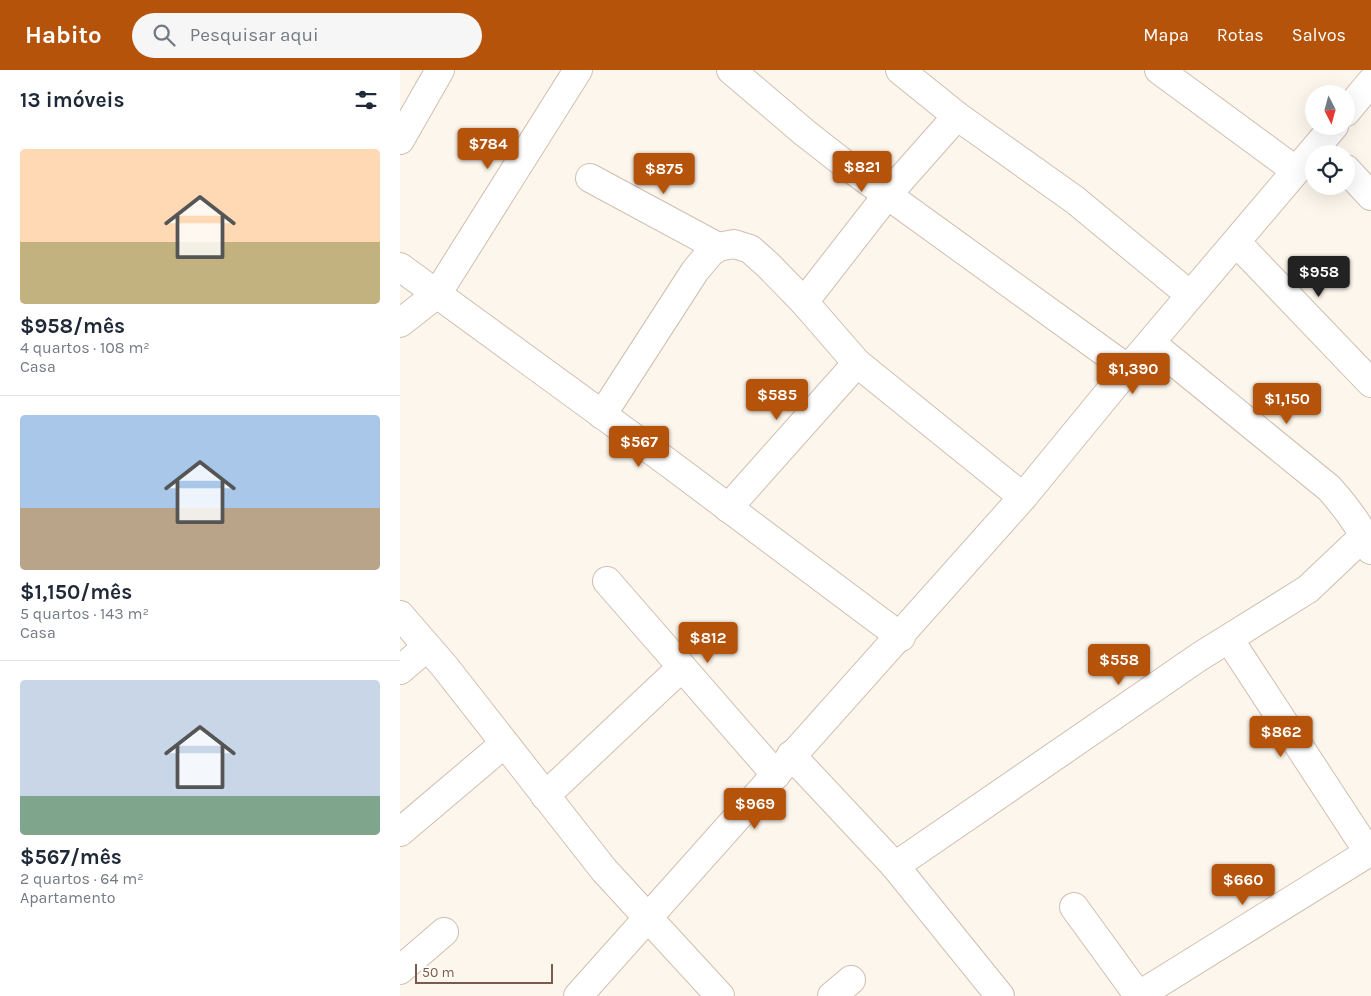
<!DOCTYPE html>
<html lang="pt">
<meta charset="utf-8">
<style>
:root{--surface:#fff;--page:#f6f6f7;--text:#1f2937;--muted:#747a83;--line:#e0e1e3;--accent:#b45309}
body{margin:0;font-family:Karla,sans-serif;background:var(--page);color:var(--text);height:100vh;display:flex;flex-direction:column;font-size:19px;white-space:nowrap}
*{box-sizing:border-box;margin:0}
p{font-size:16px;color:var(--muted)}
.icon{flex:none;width:28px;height:28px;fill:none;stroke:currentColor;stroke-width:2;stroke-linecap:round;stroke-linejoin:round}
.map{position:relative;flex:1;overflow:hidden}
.drawer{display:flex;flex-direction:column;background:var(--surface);width:400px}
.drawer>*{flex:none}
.needle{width:32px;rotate:174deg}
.fabs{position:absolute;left:905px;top:15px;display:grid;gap:10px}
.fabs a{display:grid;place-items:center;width:50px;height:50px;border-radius:50%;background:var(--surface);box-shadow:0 5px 20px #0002;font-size:25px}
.scale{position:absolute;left:15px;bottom:12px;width:138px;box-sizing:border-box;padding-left:5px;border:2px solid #7a5c4d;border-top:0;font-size:14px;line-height:18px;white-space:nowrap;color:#7a5c4d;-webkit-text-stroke:4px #fffaf3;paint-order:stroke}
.price{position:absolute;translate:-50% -42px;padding:0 11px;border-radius:5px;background:var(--accent);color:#fff;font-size:16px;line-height:32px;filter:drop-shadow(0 1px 2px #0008)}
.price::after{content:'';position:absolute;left:50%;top:30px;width:15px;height:11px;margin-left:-8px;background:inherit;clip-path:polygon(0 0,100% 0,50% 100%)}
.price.selected{background:#222;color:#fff}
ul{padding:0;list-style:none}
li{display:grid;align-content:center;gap:10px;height:265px;padding:0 20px}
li+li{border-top:1px solid var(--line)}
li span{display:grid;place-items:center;height:155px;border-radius:5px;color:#555}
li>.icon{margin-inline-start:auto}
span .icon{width:90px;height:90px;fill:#fffc;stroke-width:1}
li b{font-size:21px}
h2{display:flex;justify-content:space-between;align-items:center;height:60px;padding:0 20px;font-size:21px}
header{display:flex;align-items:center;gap:30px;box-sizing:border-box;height:70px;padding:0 25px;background:var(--accent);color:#fff}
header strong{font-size:24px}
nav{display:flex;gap:28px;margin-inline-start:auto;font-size:18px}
.search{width:350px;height:45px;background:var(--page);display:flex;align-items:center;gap:12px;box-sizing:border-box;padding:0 18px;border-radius:28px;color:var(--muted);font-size:19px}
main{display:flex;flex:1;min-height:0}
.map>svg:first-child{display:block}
</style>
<header>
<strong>Habito</strong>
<div class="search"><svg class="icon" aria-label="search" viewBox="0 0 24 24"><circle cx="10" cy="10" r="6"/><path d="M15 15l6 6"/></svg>Pesquisar aqui</div>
<nav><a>Mapa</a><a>Rotas</a><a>Salvos</a></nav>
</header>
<main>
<section class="drawer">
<h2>13 imóveis<svg class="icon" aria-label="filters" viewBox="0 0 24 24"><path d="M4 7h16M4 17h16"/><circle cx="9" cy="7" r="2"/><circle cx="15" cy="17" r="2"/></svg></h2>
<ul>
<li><span style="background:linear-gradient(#ffd9b3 60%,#c2b280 0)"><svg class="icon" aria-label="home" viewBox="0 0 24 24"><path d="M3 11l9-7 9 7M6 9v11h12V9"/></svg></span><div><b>$958/mês</b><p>4 quartos · 108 m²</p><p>Casa</p></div></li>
<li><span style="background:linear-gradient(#a9c7e8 60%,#b9a48a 0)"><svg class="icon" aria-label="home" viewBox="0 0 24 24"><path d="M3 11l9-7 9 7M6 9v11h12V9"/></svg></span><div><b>$1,150/mês</b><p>5 quartos · 143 m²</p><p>Casa</p></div></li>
<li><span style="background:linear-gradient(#c9d6e8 75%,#7fa58c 0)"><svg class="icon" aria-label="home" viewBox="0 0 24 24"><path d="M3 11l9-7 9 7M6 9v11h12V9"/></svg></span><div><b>$567/mês</b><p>2 quartos · 64 m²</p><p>Apartamento</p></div></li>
</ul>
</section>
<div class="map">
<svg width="971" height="926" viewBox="0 0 971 926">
<rect width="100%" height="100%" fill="#fdf6ec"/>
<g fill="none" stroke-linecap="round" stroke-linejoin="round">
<!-- minor casing -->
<g stroke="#d1beb0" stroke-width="30">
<g id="minor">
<path d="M331 0 405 63 446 95 728 299"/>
<path d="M500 0 557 46 675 130 790 225"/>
<path d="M759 0 895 100"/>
<path d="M946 42 971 12"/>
<path d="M0 70 40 0"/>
<path d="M946 99 971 126"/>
<path d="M190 108 318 177"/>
<path d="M837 173 971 313"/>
<path d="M0 197 270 394 501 567"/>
<path d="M404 232 488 124 557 46"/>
<path d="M0 253 37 224 178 0"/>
<path d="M751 273 929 418C946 437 961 456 971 480"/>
<path d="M202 345 295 201 310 183 318 177 334 174 350 179 368 195 404 232 457 293 623 427"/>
<path d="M328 438 457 293"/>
<path d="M207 511 376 705"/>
<path d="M0 545 45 597 204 800 320 926"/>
<path d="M829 569 969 783"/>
<path d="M0 600 27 577"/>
<path d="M391 685 495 796 600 926"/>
<path d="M145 726 282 597"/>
<path d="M0 762 104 674"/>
<path d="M495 796 799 587 908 519 965 465"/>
<path d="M674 837 738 925"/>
<path d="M0 900 44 862"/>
<path d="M178 926 623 427 728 299 934 56"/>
<path d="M432 926 451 910"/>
<path d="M738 926 971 781"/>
</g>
</g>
<!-- minor -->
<use href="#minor" stroke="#fff" stroke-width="28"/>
</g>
</svg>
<div class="fabs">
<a><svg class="needle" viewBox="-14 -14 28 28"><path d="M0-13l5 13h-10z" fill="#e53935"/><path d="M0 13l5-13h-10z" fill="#747a83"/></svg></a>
<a><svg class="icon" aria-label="locate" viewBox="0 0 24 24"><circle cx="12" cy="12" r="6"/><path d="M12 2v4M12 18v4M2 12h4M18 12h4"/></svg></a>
</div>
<div class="scale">50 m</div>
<b class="price" style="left:88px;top:100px">$784</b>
<b class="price" style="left:462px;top:123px">$821</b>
<b class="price" style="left:264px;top:125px">$875</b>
<b class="price selected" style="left:919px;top:228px">$958</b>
<b class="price" style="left:733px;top:325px">$1,390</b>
<b class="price" style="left:377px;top:351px">$585</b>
<b class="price" style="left:887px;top:355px">$1,150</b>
<b class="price" style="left:239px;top:398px">$567</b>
<b class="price" style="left:308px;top:594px">$812</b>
<b class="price" style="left:719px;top:616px">$558</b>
<b class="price" style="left:881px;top:688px">$862</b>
<b class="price" style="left:355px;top:760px">$969</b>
<b class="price" style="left:843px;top:836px">$660</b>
</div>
</main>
